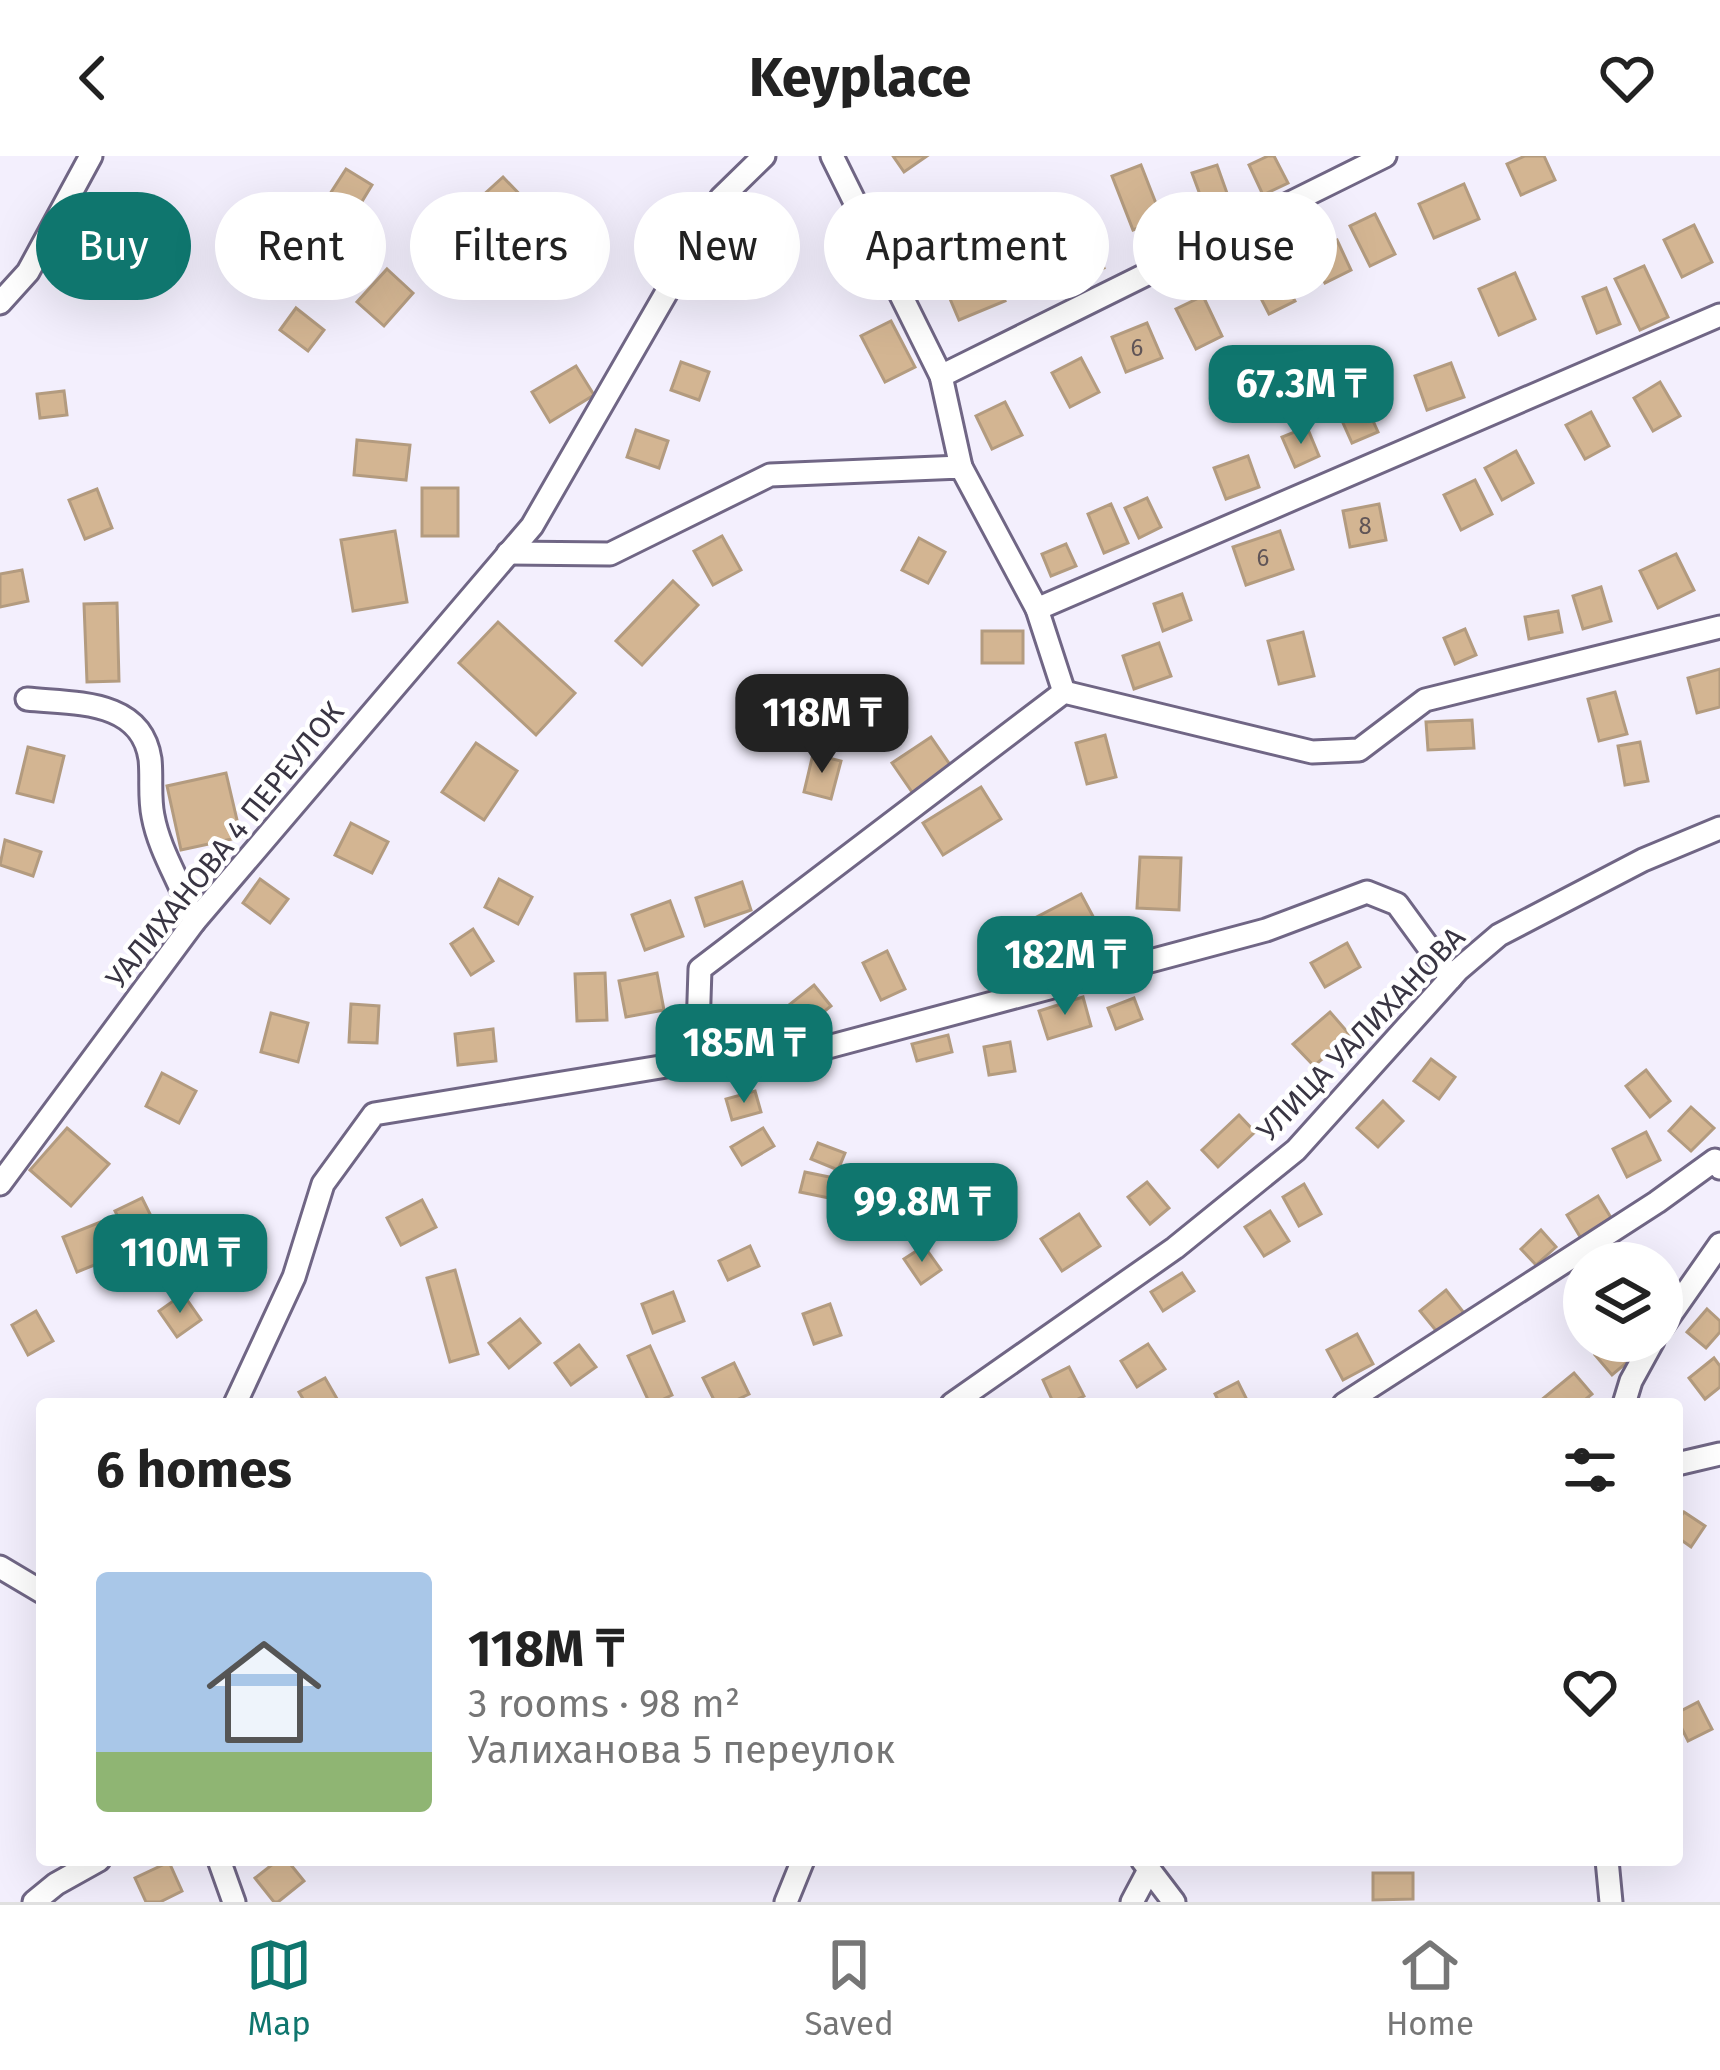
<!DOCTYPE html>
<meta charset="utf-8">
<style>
:root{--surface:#fff;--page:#f6f6f6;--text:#222;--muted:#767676;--line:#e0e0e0;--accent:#0f766e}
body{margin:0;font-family:"Fira Sans",sans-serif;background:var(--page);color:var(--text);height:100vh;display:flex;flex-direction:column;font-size:45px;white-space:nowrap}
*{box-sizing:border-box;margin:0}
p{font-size:39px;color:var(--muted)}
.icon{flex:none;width:66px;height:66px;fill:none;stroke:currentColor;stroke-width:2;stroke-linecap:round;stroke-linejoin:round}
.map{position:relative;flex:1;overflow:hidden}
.sheet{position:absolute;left:36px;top:1242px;width:1647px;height:468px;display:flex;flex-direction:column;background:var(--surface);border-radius:12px;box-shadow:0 12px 48px #0002}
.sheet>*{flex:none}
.top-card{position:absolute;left:36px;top:36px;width:1650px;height:108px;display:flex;gap:24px}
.buttons{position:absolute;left:1563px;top:1086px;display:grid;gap:24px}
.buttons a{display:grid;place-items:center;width:120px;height:120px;border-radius:50%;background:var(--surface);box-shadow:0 12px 48px #0002;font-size:60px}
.price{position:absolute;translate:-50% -102px;padding:0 27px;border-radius:24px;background:var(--accent);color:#fff;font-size:39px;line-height:78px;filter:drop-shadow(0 3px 6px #0008)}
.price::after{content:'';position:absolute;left:50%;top:72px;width:36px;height:27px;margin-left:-18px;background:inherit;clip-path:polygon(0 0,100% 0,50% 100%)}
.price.active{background:#222;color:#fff}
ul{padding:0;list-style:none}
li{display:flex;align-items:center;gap:36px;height:300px;padding:0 60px}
li span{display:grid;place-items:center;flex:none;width:336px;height:240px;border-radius:12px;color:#555}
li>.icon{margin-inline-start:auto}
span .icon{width:144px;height:144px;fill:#fffc;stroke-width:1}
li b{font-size:51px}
h2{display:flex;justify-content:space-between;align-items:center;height:144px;padding:0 60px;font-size:51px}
.chip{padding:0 42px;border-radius:54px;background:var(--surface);box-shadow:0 12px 48px #0002;font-size:42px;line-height:108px}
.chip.active{background:var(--accent);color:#fff}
header{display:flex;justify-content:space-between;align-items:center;height:156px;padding:0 60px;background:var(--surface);font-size:54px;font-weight:700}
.menu{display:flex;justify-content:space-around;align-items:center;height:168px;border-top:3px solid var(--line);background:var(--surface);font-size:33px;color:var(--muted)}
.menu a{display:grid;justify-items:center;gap:6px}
.menu .active{color:var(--accent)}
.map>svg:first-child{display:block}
</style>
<header><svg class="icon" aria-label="back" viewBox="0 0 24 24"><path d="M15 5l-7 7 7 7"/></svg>Keyplace<svg class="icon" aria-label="heart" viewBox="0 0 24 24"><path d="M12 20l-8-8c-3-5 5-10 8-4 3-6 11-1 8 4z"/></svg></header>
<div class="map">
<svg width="1720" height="1746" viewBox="0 0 1720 1746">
<rect width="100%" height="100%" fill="#f3effd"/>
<!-- building -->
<g fill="#d3b592" stroke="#b39b7f" stroke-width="3">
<path d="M893 0H927L904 16Z"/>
<path d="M1268 0H1274L1288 27 1263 39 1249 9Z"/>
<path d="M1525 0H1544L1555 24 1521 39 1507 8Z"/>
<path d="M1141 9 1162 63 1133 74 1112 20Z"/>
<path d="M1217 9 1233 54 1209 63 1192 17Z"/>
<path d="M346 13 372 29 355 57 328 41Z"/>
<path d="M503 21 527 46 505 67 481 41Z"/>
<path d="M1464 28 1479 63 1434 82 1419 48Z"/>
<path d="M457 53 473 87 449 98 433 65Z"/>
<path d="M292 58 324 78 309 103 276 82Z"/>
<path d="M1375 58 1395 98 1370 110 1350 70Z"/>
<path d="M1694 69 1712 106 1682 121 1664 84Z"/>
<path d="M1028 79 1042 112 1019 122 1005 87Z"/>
<path d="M1093 83 1104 112 1081 121 1070 92Z"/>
<path d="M1337 84 1351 114 1325 127 1310 98Z"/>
<path d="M1274 105 1295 145 1269 158 1249 119Z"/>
<path d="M1644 110 1668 161 1640 174 1615 123Z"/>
<path d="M990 111 1005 145 959 164 945 131Z"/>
<path d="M387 113 413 137 384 170 357 146Z"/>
<path d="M1515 117 1535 163 1499 179 1479 133Z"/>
<path d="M1606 132 1620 168 1597 177 1583 141Z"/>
<path d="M1203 140 1222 180 1196 193 1176 153Z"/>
<path d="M296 152 324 174 308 195 280 174Z"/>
<path d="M891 165 915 211 885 226 861 180Z"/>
<path d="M1147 167 1162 202 1126 216 1112 181Z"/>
<path d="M1081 202 1099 236 1070 251 1052 217Z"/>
<path d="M681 206 709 216 699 244 671 234Z"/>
<path d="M1451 207 1464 241 1427 254 1415 220Z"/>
<path d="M576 210 594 239 550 266 532 236Z"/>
<path d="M1660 226 1680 260 1653 275 1634 242Z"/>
<path d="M64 235 67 259 40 262 37 238Z"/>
<path d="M1005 246 1022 279 992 293 976 260Z"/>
<path d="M1365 247 1378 276 1352 287 1339 258Z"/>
<path d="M1591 256 1609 290 1585 303 1566 269Z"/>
<path d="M1307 271 1319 300 1295 311 1282 281Z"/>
<path d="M636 274 668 285 659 312 627 301Z"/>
<path d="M357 284 410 289 406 324 354 319Z"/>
<path d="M1516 295 1533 327 1502 344 1485 312Z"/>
<path d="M1248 300 1259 331 1226 343 1214 312Z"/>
<path d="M1475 324 1492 358 1461 374 1444 339Z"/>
<rect x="422" y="332" width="36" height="48"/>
<path d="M97 333 112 372 85 383 69 344Z"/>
<path d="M1147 342 1161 371 1139 382 1125 352Z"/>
<path d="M1111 348 1128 387 1104 397 1088 358Z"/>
<path d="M1379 348 1386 384 1350 391 1343 355Z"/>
<path d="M395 375 407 446 353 455 341 384Z"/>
<path d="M1280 375 1293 413 1246 429 1233 391Z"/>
<path d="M722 380 741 414 713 429 694 395Z"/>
<path d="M919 382 945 396 928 427 902 414Z"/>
<path d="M1066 388 1076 410 1051 420 1042 398Z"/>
<path d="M1676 398 1694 434 1658 452 1640 415Z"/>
<path d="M22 414 28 445 0 451V418Z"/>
<path d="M673 425 698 449 642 509 616 485Z"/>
<path d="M1601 431 1611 465 1583 473 1573 440Z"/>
<path d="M1182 438 1191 464 1163 475 1154 448Z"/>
<path d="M117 447 119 525 87 526 84 448Z"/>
<path d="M1558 455 1562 476 1529 483 1525 461Z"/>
<path d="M498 466 575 537 536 579 459 507Z"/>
<path d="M1465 473 1476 499 1455 508 1444 482Z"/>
<rect x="982" y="475" width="41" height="32"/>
<path d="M1303 476 1314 520 1279 528 1268 485Z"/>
<path d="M1159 487 1171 520 1134 533 1123 500Z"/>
<path d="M1720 513V551L1697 557 1688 522Z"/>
<path d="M1615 536 1627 578 1599 585 1588 543Z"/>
<path d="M1472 564 1474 592 1428 594 1426 566Z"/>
<path d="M1105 579 1116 621 1087 628 1076 587Z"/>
<path d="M931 581 953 613 914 639 892 607Z"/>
<path d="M1640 586 1648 625 1625 629 1618 590Z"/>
<path d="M476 587 517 615 484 664 442 636Z"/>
<path d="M28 591 64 600 53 646 17 637Z"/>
<path d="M813 598 841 605 831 643 804 636Z"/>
<path d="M226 617 241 681 181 694 167 630Z"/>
<path d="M981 631 1001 663 943 699 923 667Z"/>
<path d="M351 667 388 686 372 717 335 699Z"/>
<path d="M5 684 41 696 33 720 0 709Z"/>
<path d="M1140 701 1181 702 1179 754 1137 752Z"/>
<path d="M260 723 288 743 270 767 243 747Z"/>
<path d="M499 723 532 741 518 768 485 751Z"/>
<path d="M742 726 751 754 705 770 696 742Z"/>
<path d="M1081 738 1095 764 1046 789 1033 763Z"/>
<path d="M670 745 683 780 645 794 632 759Z"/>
<path d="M473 773 493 805 471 819 451 788Z"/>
<path d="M1347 787 1360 811 1325 831 1311 807Z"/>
<path d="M887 795 905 833 881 844 863 807Z"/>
<path d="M605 817 607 864 577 865 575 818Z"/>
<path d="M657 817 664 854 626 861 619 825Z"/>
<path d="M814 829 831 850 801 874 784 853Z"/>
<path d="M1083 841 1091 870 1048 883 1039 855Z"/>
<path d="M1134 842 1142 863 1116 873 1108 852Z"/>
<path d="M351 848 379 850 377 887 349 886Z"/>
<path d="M1330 856 1350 879 1314 910 1293 888Z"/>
<path d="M271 857 308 867 298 906 261 896Z"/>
<path d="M493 873 496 905 458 909 455 878Z"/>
<path d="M948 879 952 896 917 905 912 888Z"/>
<path d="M1010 886 1015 915 989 919 984 891Z"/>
<path d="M1431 903 1455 921 1439 943 1414 925Z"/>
<path d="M1646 914 1670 945 1650 961 1626 930Z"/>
<path d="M162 917 196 935 179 967 146 950Z"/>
<path d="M755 935 761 956 732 964 726 943Z"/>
<path d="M1383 945 1403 965 1378 991 1357 972Z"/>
<path d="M1691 951 1714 972 1691 995 1669 975Z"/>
<path d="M1239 959 1255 976 1218 1011 1202 994Z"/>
<path d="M67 972 109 1008 71 1050 30 1014Z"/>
<path d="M763 972 774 990 742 1009 731 991Z"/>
<path d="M1646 976 1660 1004 1627 1021 1613 993Z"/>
<path d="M818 987 845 997 838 1014 811 1003Z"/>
<path d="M805 1016 834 1022 829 1042 800 1036Z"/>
<path d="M1147 1026 1169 1052 1150 1068 1128 1041Z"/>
<path d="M1304 1028 1321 1058 1299 1070 1283 1041Z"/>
<path d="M1598 1040 1613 1065 1582 1084 1567 1059Z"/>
<path d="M142 1042 155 1068 128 1081 115 1055Z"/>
<path d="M422 1044 436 1071 401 1089 387 1062Z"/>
<path d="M1270 1055 1289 1085 1264 1100 1245 1071Z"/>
<path d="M1079 1058 1100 1090 1062 1115 1041 1083Z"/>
<path d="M103 1065 117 1100 77 1116 63 1081Z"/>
<path d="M1541 1074 1556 1091 1536 1109 1521 1093Z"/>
<path d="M750 1090 759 1110 728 1124 719 1105Z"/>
<path d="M924 1090 941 1114 921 1128 904 1103Z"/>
<path d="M455 1114 478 1198 450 1206 427 1122Z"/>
<path d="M1182 1117 1194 1135 1163 1155 1151 1136Z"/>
<path d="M1446 1134 1464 1157 1438 1177 1420 1155Z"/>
<path d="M673 1136 684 1165 653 1177 642 1148Z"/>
<path d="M183 1138 201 1164 177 1181 159 1155Z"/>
<path d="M830 1148 841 1179 814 1188 803 1158Z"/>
<path d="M1707 1153 1720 1165V1176L1706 1192 1687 1176Z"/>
<path d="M36 1155 53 1185 28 1199 12 1169Z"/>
<path d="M520 1163 540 1187 509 1212 489 1187Z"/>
<path d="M1357 1178 1373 1208 1343 1224 1327 1194Z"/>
<path d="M1611 1185H1615L1631 1203 1612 1219 1595 1199Z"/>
<path d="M1148 1188 1165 1213 1137 1231 1121 1205Z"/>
<path d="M579 1189 596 1211 571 1229 555 1207Z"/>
<path d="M650 1190 672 1239 653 1248H650L628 1200Z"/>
<path d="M1714 1202 1720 1210V1231L1705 1243 1689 1222Z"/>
<path d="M734 1207 749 1238 728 1248H716L703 1222Z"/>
<path d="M1069 1211 1084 1240 1068 1248H1054L1043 1224Z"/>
<path d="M1574 1217 1592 1238 1580 1248H1542L1540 1245Z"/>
<path d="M325 1222 340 1248H306L299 1236Z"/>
<path d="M1238 1226 1249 1248H1220L1215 1238Z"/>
<path d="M1684 1356 1705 1370 1691 1391 1677 1381V1366Z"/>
<path d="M1698 1546 1712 1573 1688 1585 1677 1563V1557Z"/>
<path d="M278 1704H287L304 1725 278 1746H274L255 1722Z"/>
<path d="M169 1706 182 1735 160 1746H146L135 1722Z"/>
<path d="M1373 1717H1413V1743L1373 1744Z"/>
</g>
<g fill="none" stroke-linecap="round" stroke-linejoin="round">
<!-- minor casing -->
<g stroke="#706685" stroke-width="27">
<g id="minor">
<path d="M832 0 941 220 961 311"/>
<path d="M0 147 28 116 91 0"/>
<path d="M941 220 1385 0"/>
<path d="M508 397 610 398 770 319 961 311 1037 453 1064 536"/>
<path d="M1037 453 1720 159"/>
<path d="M27 543C75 548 141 543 150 603 152 622 149 641 153 660 160 698 183 729 194 766"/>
<path d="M697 905 700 813 1064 536 1312 596 1359 594 1425 544 1720 471"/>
<path d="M0 1028 194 766 532 370 721 42 764 0"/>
<path d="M1662 1171 1720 1088"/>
<path d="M235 1248 294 1121 323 1028 374 958 697 905 768 907 1266 774 1367 736 1397 748 1451 822"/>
<path d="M952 1248 1175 1092 1296 994 1458 814 1499 779 1643 704 1720 672"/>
<path d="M1344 1248 1657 1046 1715 1004 1720 1012"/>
<path d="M1624 1248 1631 1225 1653 1185"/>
<path d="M1677 1308 1720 1298"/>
<path d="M0 1411 42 1436"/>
<path d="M219 1704 234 1746"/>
<path d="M1142 1704 1174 1746"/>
<path d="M1607 1704 1611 1746"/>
<path d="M34 1746 56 1728 99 1704"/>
<path d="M786 1746 803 1704"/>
<path d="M1132 1746 1149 1714"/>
</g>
</g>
<!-- minor -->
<use href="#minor" stroke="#fff" stroke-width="21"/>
</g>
<g text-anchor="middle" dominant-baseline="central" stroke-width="9" stroke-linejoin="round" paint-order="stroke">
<!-- number labels -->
<g font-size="24" fill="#605557">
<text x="1137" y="192">6</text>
<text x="1365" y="370">8</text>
<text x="1263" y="402">6</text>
</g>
<!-- street labels -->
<g font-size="30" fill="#393543" stroke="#fff">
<text transform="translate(225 689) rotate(-51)">УАЛИХАНОВА 4 ПЕРЕУЛОК</text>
<text transform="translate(1361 878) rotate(-46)">УЛИЦА УАЛИХАНОВА</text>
</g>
</g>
</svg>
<div class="buttons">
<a><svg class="icon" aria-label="layers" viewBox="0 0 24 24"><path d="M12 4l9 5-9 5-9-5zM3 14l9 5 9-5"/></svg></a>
</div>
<b class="price" style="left:1301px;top:291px">67.3M ₸</b>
<b class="price active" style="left:822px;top:620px">118M ₸</b>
<b class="price" style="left:1065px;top:862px">182M ₸</b>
<b class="price" style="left:744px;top:950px">185M ₸</b>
<b class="price" style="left:922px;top:1109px">99.8M ₸</b>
<b class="price" style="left:180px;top:1160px">110M ₸</b>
<div class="top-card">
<a class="chip active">Buy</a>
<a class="chip">Rent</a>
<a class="chip">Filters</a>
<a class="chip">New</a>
<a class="chip">Apartment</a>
<a class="chip">House</a>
</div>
<section class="sheet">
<h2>6 homes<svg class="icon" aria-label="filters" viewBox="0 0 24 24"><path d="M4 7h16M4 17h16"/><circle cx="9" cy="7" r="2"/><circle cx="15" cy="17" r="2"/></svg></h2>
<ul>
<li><span style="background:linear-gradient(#a9c7e8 75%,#8fb573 0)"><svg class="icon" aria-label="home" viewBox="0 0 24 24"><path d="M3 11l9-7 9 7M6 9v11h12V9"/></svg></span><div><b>118M ₸</b><p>3 rooms · 98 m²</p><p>Уалиханова 5 переулок</p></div><svg class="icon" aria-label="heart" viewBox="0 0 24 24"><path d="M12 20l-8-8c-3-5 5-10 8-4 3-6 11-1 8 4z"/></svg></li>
</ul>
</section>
</div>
<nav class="menu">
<a class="active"><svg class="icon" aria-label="map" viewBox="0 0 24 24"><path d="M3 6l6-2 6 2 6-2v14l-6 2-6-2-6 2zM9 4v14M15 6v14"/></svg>Map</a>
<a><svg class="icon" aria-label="saved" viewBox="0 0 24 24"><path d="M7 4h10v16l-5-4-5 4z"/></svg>Saved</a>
<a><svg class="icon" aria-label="home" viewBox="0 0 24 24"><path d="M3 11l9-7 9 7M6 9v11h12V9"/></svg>Home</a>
</nav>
